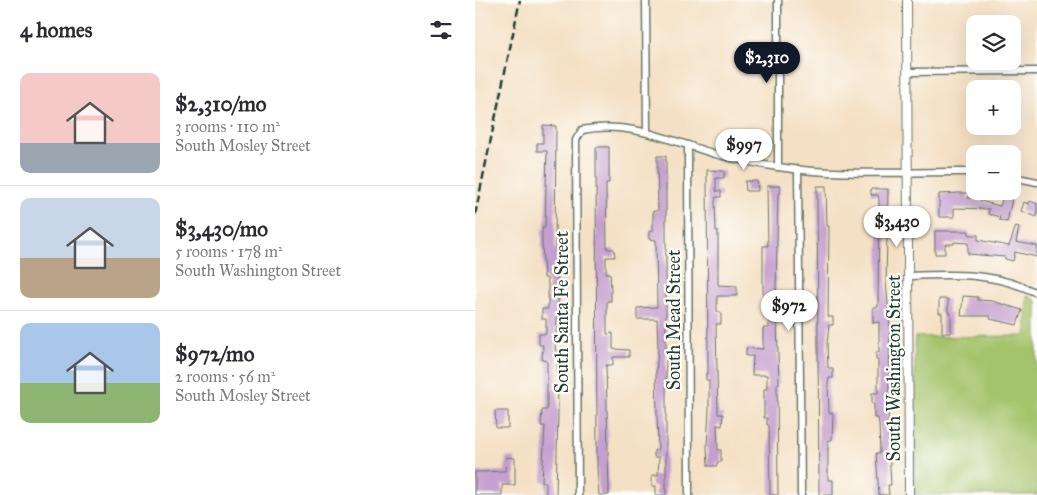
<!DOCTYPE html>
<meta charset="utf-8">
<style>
:root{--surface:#fff;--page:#f2f2f3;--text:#2b2b33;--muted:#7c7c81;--line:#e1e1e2;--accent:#111827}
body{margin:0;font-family:"IM FELL Great Primer",serif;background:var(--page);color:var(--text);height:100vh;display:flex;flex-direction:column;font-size:19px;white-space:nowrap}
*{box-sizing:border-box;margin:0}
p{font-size:16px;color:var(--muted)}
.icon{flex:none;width:28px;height:28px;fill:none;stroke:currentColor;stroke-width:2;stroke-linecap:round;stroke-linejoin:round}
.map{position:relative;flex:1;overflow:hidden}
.details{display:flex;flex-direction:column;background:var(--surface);width:475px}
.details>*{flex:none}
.buttons{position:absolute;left:491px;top:15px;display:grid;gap:10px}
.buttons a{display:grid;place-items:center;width:55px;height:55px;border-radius:10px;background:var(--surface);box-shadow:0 5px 20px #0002;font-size:25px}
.price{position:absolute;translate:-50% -42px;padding:0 11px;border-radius:18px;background:#fff;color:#222;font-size:16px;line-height:32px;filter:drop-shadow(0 1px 2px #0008)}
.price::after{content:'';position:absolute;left:50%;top:30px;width:15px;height:11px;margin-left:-8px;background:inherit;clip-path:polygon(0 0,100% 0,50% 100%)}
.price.active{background:var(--accent);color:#fff}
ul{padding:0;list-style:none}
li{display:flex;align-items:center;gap:15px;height:125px;padding:0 20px}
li+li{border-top:1px solid var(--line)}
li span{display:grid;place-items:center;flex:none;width:140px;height:100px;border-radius:10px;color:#555}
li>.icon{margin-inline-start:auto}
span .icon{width:60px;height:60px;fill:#fffc;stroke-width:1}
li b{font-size:21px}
h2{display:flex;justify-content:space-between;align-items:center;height:60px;padding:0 20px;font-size:21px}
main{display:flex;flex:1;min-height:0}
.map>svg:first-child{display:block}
</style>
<main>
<section class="details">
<h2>4 homes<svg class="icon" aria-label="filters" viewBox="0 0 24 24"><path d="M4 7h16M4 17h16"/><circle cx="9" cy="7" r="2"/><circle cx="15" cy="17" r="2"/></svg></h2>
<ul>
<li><span style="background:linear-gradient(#f6c9c9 70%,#9aa5b1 0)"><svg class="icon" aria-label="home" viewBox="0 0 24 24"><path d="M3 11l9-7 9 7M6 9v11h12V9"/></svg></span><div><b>$2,310/mo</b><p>3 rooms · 110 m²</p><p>South Mosley Street</p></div></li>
<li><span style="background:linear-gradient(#c9d6e8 60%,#b9a48a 0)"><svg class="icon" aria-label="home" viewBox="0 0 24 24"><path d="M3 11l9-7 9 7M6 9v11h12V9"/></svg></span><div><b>$3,430/mo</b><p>5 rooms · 178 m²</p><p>South Washington Street</p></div></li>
<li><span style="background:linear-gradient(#a9c7e8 60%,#8fb573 0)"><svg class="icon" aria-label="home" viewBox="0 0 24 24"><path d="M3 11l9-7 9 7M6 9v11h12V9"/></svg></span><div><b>$972/mo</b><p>2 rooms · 56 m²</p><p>South Mosley Street</p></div></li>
</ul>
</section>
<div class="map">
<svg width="562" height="495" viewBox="0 0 562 495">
<rect width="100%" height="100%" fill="#fdfcf7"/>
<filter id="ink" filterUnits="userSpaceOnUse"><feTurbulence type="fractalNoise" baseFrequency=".02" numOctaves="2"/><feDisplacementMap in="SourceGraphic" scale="10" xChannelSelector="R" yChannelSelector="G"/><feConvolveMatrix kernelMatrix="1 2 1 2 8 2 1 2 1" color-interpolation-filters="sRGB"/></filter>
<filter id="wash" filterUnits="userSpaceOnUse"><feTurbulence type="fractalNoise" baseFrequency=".0096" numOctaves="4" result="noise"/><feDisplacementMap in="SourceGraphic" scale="20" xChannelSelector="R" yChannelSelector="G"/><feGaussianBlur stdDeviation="1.12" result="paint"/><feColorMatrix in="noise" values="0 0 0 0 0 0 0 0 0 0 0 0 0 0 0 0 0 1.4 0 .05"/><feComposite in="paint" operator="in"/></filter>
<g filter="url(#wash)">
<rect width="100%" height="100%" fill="#f4e0c4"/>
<!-- green -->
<path fill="#a4c36b" stroke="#628050" d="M552 296 562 301V495H440V337L550 336Z"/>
<g id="blocks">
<!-- building -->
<g fill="#c49fcf">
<path d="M68 125 81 126 80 249H82V289H84L80 350H82L83 411 81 495H71V482H67L70 426H66L67 410H72V361L67 360 68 345H64V334H71V319H67V309H73V284L72 278H69L67 244V228H70L72 151H62V143H68Z"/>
<path d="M121 147H134V183H131L132 249H139L140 257H131V273H135L136 289V301H132V334L138 333V349L154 350V357H138V365H131L134 495H124L122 467Z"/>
<path d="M182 156H191V495H181V486H177V475H183L184 457H179V450H183L181 373 183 349 182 319H162V308L182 307 181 240 174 239V231H178V211H183Z"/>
<path d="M232 170 249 171V178H241V191H246V197H241L240 202 241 231H243V285L262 286V296H242V312H246V324H241L243 414H248L247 426 242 425 243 450H246V462H242V466H233L232 446 234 409V380H231V373H233Z"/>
<path d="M270 181H282L283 191H271Z"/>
<path d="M292 186H305V194H303L301 289 304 384H302L303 495H295L294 425H292V418H289V389H292V375H277L278 356H271V348L288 349V328H294L293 303 292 297H288V246H293Z"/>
<path d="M342 186H351L352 226H354L353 317H358V325H354L352 344 353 368H358V378H354L353 384 354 413H358L357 440H353V480H358V495H344Z"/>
<path d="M396 189H413L411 282 415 327 413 429 416 485H413L414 495H404L401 453H405L404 424 403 418H399V404H397V393H403V359H401V352H404V322L398 323V307H403L404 201 403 195H396Z"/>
<path d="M485 193H493V198H505V201L525 206 528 197 537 199 532 222 524 220 525 217 513 214 514 209 479 208V217H464V194Z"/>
<path d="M555 201 562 204V217L546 211 549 202 554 204Z"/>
<path d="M541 226 544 227 541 242 562 246V257L540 252 538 261 530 259V257L493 254V243L479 242V244H470V254H460V231H494V235H503V240L534 246Z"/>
<path d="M488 296 503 297V300L517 301 547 310 542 325 515 319 516 316H486Z"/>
<path d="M464 299H473V313H476V333H467V313H464Z"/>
<path d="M20 411H33V428H21Z"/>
<path d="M31 457 40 458V485H27V495H0V472L30 471Z"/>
</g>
</g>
</g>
<g filter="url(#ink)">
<use href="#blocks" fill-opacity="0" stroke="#6a7666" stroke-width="1"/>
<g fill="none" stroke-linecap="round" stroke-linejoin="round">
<!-- minor casing -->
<g stroke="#6a7666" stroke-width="9">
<g id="minor">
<path d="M171 0 172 132"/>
<path d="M303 0V167"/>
<path d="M433 72 562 71"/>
<path d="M213 145 214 495"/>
<path d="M323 169 326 495"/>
<path d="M538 177 562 182"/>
<path d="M433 276C480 274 519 272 562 293"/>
<path d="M103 495 101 140 107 130C152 120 197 141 240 154 260 159 282 164 303 167 367 177 435 171 500 172"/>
</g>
</g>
<!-- tertiary casing -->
<g stroke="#6a7666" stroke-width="10">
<path id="tertiary" d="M432 0 434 495"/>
</g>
<!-- minor -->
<use href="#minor" stroke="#fff" stroke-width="6"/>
<!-- tertiary -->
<use href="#tertiary" stroke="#fff" stroke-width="8"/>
<!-- rail -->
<path stroke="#1f3d34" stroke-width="2.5" stroke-dasharray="8 4" stroke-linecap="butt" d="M0 215 45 0"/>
</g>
</g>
<g text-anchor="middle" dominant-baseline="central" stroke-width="4.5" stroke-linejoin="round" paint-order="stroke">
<!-- street labels -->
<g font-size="18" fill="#1f3d34" stroke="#fdfcf7">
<text transform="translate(87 312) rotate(-90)">South Santa Fe Street</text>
<text transform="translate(199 320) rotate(-90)">South Mead Street</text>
<text transform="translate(419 368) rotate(-90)">South Washington Street</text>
</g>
</g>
</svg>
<div class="buttons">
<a><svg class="icon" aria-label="layers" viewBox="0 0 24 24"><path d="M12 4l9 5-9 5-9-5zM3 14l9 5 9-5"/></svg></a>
<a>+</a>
<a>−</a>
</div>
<b class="price active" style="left:292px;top:84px">$2,310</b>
<b class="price" style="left:269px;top:171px">$997</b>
<b class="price" style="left:422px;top:248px">$3,430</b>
<b class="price" style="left:314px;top:332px">$972</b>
</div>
</main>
